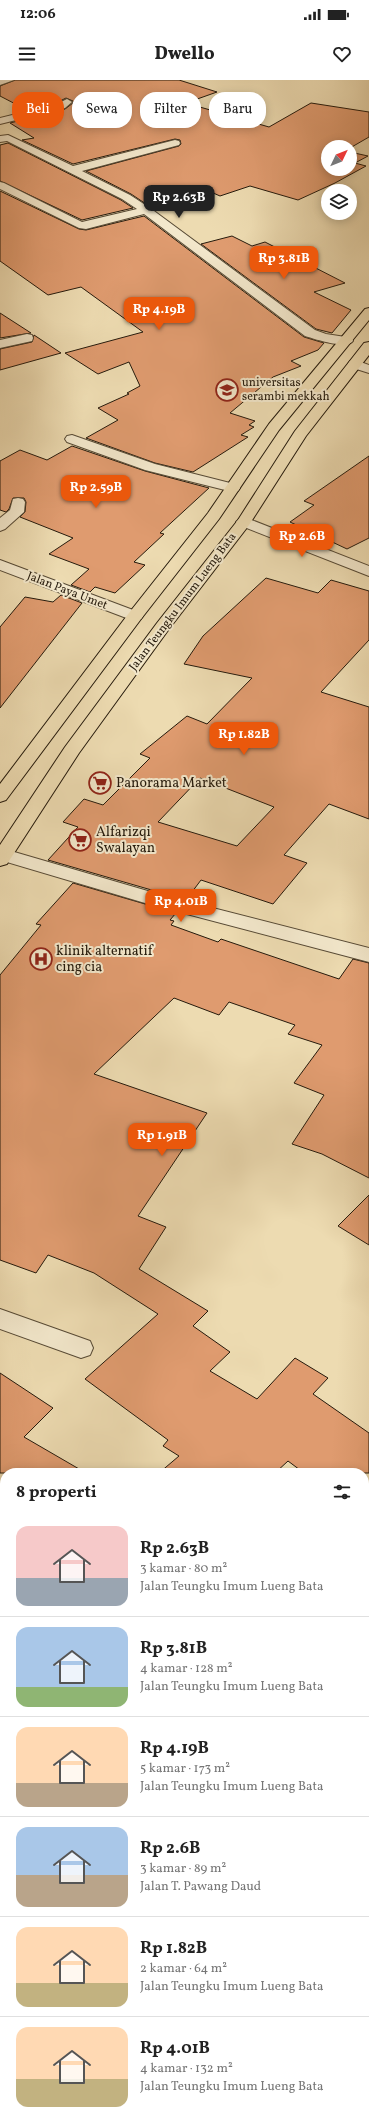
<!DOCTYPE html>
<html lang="id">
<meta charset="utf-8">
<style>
:root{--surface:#fff;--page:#f6f6f6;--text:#222;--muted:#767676;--line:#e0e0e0;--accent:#ea580c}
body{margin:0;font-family:Vollkorn,serif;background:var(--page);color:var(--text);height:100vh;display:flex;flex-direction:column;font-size:15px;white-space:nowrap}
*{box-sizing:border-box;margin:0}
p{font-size:13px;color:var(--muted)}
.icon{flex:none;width:22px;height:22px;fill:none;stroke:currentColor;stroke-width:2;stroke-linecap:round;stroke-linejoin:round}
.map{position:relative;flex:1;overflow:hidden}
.side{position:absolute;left:0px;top:1388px;width:369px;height:656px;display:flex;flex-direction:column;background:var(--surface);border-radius:16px 16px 0 0;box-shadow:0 2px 10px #0003}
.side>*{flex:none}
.guide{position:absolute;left:12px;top:12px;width:345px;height:36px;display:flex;gap:8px}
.needle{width:26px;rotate:47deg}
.fabs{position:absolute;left:321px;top:60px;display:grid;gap:8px}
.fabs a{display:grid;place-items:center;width:36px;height:36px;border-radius:50%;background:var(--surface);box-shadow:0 2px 10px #0003;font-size:20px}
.price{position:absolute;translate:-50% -34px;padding:0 9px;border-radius:8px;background:var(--accent);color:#fff;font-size:13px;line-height:26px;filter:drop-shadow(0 1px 2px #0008)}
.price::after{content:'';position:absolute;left:50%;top:24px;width:12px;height:9px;margin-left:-6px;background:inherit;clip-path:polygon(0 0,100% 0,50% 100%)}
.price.on{background:#222;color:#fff}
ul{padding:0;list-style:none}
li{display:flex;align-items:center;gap:12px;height:100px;padding:0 16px}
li+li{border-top:1px solid var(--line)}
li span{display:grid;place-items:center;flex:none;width:112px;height:80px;border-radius:12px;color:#555}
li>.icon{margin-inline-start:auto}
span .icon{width:48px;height:48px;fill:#fffc;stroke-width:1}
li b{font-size:17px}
h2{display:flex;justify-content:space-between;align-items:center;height:48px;padding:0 16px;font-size:17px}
.tag{padding:0 14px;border-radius:16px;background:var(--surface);box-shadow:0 2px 10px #0003;font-size:14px;line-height:36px}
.tag.on{background:var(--accent);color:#fff}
.status{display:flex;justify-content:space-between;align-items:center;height:28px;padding:0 20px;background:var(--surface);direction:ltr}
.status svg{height:11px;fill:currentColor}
header{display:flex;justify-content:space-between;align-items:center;height:52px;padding:0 16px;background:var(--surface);font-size:18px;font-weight:800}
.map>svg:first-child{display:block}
</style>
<div class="status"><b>12:06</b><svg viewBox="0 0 49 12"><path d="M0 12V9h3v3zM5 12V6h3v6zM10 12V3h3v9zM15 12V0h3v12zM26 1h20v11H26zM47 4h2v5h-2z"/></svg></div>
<header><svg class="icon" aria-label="menu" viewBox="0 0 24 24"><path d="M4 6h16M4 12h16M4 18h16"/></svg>Dwello<svg class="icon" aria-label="heart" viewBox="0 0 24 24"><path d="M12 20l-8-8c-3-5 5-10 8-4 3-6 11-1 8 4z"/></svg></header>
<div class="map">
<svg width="369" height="2044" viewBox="0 0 369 2044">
<rect width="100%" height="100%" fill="#eddbb1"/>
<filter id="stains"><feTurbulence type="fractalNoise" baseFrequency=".005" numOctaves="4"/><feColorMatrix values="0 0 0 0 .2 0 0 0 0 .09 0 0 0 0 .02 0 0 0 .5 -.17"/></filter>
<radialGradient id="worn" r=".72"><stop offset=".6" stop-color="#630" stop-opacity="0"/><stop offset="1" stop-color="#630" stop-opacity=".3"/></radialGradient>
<!-- building -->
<g fill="#df9b6f" stroke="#251a0c" fill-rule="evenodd">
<path d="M15 0H179L217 12 186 23 269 47 311 23 369 32V57L350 68 328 67V89H350V72L368 76 355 83 366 86 335 103 298 120 250 106 220 116 211 112 152 128 131 114 86 91 179 66 181 64 180 60 175 59 73 84 22 60 34 58 10 43 65 29 73 23V21L66 18 56 23 27 30 0 16V6Z"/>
<path d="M8 63 121 120 133 128 82 140 0 101V65Z"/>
<path d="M0 111 79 149 86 150 144 136 304 257 324 263 318 270 291 281 301 286 273 297 230 333 255 341 249 345 254 347 241 355 248 357 193 392 155 383 86 358 118 340 98 328 129 314 127 313 140 306 129 282 98 294 65 273 143 252 81 207 48 215 0 181Z"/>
<path d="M232 156 252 166 265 162 345 203 314 212 351 230 332 253 316 249 201 164Z"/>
<path d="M0 233 31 253 0 258Z"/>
<path d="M34 255 61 273 0 290V269L32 262Z"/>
<path d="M72 366 145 391 209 408 160 453 164 454 134 482 145 485 115 513 95 507 90 512 71 505 89 489 49 474 73 458 20 437 25 432 26 422 24 418H13L9 429 6 432 0 430V381L20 370 47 380Z"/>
<path d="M369 376V458L347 469 290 442 314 425 304 421Z"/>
<path d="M266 498 318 513 331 500 369 511V560L321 612 369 627V739L329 724 284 775 307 783 273 824 201 800 186 820 48 780 78 747 63 742 84 719 103 725 150 678 140 674 187 636 207 644 252 598 184 584 203 556ZM200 698 274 727 237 766 158 742Z"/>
<path d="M61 515 82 523 0 628V547L25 517 53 522Z"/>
<path d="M73 803 176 833 170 840 174 841 171 845 218 862 221 859 339 899 353 879 369 883V1098L322 1074 292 1064 324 1015 294 1003 322 965 288 954 295 945 229 922 219 935 174 918 94 994 207 1033 138 1136 166 1147 139 1189 208 1231 193 1246 230 1272 210 1291 257 1319 295 1278 328 1298 313 1314 369 1353V1393H304L288 1381 275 1393H159L179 1376 163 1366 168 1360 85 1299 158 1234 94 1193 48 1175 36 1193 0 1180V895L41 845 36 844Z"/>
<path d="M369 1115V1165L338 1146Z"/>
<path d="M0 1293 53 1328 24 1357 86 1393H0Z"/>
</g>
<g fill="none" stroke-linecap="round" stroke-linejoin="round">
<!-- minor casing -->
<g stroke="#574a35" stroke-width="2">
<g id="minor">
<path d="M0 0H14L0 5Z"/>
<path d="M67 19 72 22 65 28 0 44V38L57 24Z"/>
<path d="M8 55 73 86 175 60 179 61 180 63 179 65 82 91 130 115 150 128 315 250 326 254 352 258 353 261C347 270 315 259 305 256L144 134 86 149 79 148 0 109V102L4 103 82 142 137 129 122 119 7 61 0 62V56Z"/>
<path d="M27 254 32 255 33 258 32 261 0 268V260Z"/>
<path d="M355 280 369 285V293L350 287 348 284 350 281Z"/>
<path d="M72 355 155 384 238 405 240 408 238 411 233 412 145 390 67 362 65 359 67 356Z"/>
<path d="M18 418 23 419 25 422 24 432 5 449 0 451V438L10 430 13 419Z"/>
<path d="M244 437 369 486V496L239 445 236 442 239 439Z"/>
<path d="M0 480 141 533 143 536 141 539H129L0 490Z"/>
<path d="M4 769 158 814 369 868V882L145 823 0 780V770Z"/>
<path d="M0 1229 90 1261 93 1268 90 1275 81 1278 0 1249Z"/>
<path d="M369 1452V1481L364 1483V1454Z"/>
<path d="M0 1467 5 1469V1493L0 1491Z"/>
<path d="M364 1946 369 1948V1983L364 1981Z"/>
<path d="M17 2039H52L50 2044H15Z"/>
</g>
</g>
<!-- trunk casing -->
<g stroke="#251a0c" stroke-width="2">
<g id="trunk">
<path d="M369 228V240L279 350 219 439 141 539 6 720 0 722V704L129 533 208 433 269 344 365 229Z"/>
<path d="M369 262V275L306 356 249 445 169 549 79 673 7 784 0 786V765L65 667 157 543 238 440 295 351 364 263Z"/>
</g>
</g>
<!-- minor -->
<use href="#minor" fill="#f3e8cc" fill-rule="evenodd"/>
<!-- trunk -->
<use href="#trunk" fill="#eddbb1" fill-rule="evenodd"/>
</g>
<!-- icons -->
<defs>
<g id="university-ring" transform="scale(1.15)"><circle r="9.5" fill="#f3e8cc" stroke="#8f2418" stroke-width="1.5"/><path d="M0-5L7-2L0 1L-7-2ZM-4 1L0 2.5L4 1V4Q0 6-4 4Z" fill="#8f2418"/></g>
<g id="supermarket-ring" transform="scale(1.15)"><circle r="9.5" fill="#f3e8cc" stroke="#8f2418" stroke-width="1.5"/><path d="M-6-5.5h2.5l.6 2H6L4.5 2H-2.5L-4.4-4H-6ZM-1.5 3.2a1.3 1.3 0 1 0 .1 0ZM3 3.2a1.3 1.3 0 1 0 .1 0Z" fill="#8f2418"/></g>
<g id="hospital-ring" transform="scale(1.15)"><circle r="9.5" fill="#f3e8cc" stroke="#8f2418" stroke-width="1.5"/><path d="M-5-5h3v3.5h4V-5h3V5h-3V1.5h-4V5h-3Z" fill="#8f2418"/></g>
</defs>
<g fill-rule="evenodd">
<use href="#university-ring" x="227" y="310"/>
<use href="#supermarket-ring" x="100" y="703"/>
<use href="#supermarket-ring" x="80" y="760"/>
<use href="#hospital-ring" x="41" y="879"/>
</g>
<g text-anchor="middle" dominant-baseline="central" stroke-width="4" stroke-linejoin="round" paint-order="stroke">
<!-- far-poi labels -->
<g font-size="12" fill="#251a0c" stroke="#f3e8cc" text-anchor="start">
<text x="242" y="303">universitas<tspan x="242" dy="14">serambi mekkah</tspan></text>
</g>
<!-- far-street labels -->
<g font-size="12" fill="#251a0c" stroke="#f3e8cc">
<text transform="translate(67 511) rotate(21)">Jalan Paya Umet</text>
<text transform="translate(183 522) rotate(-53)">Jalan Teungku Imum Lueng Bata</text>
</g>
<!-- poi labels -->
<g font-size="14" fill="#251a0c" stroke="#f3e8cc" text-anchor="start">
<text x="116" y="703">Panorama Market</text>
<text x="96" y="752">Alfarizqi<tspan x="96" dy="16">Swalayan</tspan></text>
<text x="56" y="871">klinik alternatif<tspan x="56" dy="16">cing cia</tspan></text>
</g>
</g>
<rect width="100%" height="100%" filter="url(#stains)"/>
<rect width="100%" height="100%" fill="url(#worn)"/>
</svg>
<div class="fabs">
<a><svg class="needle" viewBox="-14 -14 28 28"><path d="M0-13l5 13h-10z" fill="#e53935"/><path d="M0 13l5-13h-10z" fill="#767676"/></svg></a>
<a><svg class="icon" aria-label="layers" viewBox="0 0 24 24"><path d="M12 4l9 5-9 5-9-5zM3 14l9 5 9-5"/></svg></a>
</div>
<b class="price on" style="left:179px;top:139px">Rp 2.63B</b>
<b class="price" style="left:284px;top:200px">Rp 3.81B</b>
<b class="price" style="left:159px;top:251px">Rp 4.19B</b>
<b class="price" style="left:96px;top:429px">Rp 2.59B</b>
<b class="price" style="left:302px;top:478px">Rp 2.6B</b>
<b class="price" style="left:244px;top:676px">Rp 1.82B</b>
<b class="price" style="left:181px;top:843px">Rp 4.01B</b>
<b class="price" style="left:162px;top:1077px">Rp 1.91B</b>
<div class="guide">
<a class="tag on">Beli</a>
<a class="tag">Sewa</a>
<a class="tag">Filter</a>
<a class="tag">Baru</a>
</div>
<section class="side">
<h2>8 properti<svg class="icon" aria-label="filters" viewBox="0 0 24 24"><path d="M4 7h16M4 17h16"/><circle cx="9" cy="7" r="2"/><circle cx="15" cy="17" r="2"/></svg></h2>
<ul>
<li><span style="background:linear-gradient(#f6c9c9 65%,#9aa5b1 0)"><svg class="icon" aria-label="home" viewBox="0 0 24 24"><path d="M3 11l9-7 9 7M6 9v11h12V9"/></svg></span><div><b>Rp 2.63B</b><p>3 kamar · 80 m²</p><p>Jalan Teungku Imum Lueng Bata</p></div></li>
<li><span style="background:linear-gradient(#a9c7e8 75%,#8fb573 0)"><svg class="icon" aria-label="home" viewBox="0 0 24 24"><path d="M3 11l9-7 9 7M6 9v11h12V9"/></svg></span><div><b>Rp 3.81B</b><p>4 kamar · 128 m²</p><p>Jalan Teungku Imum Lueng Bata</p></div></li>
<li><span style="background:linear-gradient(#ffd9b3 70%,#b9a48a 0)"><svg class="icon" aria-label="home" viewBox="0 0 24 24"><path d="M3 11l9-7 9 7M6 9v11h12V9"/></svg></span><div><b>Rp 4.19B</b><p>5 kamar · 173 m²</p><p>Jalan Teungku Imum Lueng Bata</p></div></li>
<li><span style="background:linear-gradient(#a9c7e8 60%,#b9a48a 0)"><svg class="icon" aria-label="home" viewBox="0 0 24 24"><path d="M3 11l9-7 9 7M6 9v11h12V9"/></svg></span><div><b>Rp 2.6B</b><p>3 kamar · 89 m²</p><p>Jalan T. Pawang Daud</p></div></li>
<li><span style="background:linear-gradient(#ffd9b3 70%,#c2b280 0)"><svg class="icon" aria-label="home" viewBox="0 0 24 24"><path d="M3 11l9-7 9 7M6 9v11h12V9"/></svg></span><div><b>Rp 1.82B</b><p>2 kamar · 64 m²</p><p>Jalan Teungku Imum Lueng Bata</p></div></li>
<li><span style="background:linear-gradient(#ffd9b3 65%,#c2b280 0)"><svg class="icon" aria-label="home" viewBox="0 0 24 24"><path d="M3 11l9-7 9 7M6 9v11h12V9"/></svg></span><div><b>Rp 4.01B</b><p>4 kamar · 132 m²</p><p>Jalan Teungku Imum Lueng Bata</p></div></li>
</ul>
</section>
</div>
